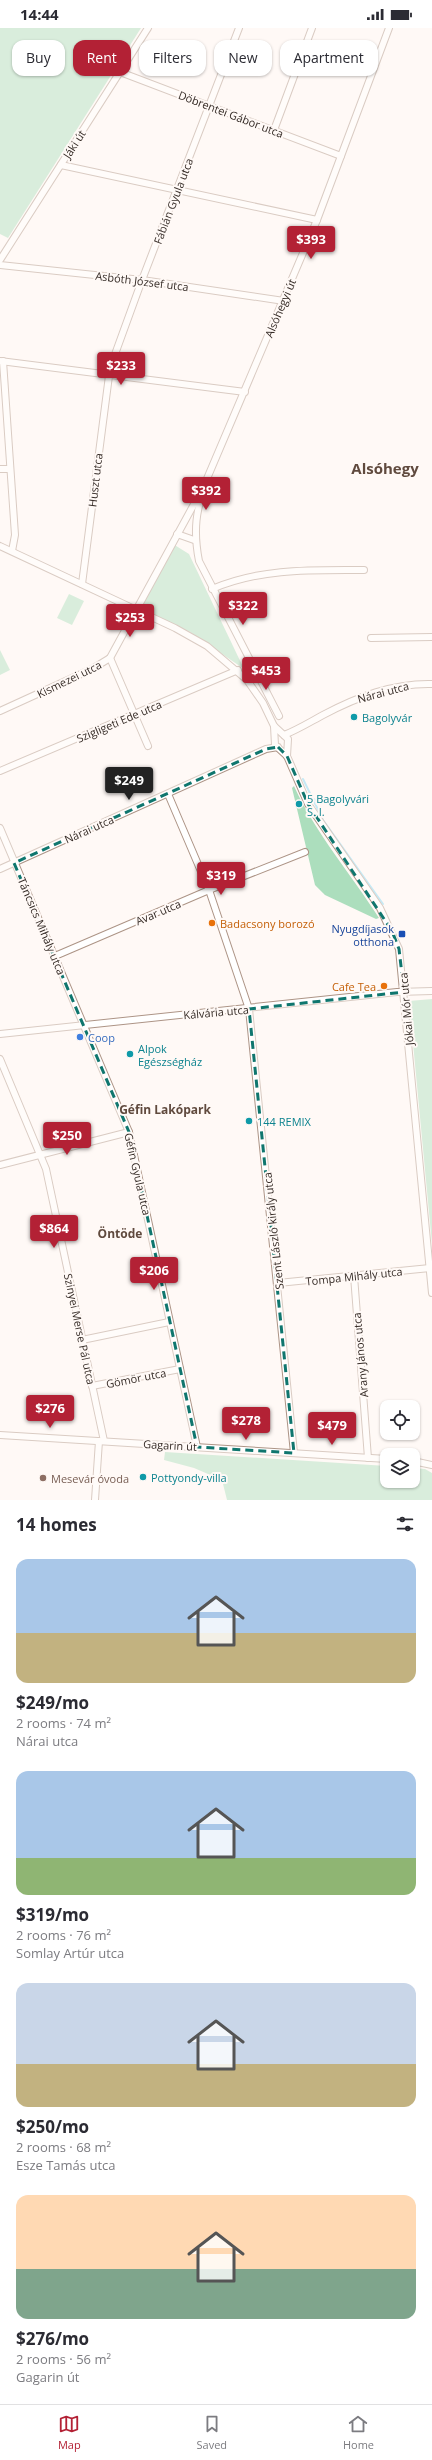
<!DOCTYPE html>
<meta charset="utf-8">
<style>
:root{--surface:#fff;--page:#f2f2f3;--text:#2b2b33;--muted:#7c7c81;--line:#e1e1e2;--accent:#b32135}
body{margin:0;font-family:"Open Sans",sans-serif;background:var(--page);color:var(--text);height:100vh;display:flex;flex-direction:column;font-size:15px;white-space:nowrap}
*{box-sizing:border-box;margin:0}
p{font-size:13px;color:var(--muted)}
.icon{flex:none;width:22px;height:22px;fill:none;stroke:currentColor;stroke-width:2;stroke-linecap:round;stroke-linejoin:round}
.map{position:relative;height:1472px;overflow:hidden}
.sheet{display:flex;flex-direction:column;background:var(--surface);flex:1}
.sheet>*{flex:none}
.guide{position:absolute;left:12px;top:12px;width:408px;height:36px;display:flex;gap:8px}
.buttons{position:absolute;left:380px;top:1372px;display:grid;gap:8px}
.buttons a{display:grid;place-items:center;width:40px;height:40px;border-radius:8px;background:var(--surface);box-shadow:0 1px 3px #0004;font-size:20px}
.price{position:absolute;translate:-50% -34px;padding:0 9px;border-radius:4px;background:var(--accent);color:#fff;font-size:13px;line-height:26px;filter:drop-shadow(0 1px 2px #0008)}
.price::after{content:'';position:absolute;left:50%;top:24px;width:12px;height:9px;margin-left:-6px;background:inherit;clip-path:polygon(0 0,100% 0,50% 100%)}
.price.active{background:#222;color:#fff}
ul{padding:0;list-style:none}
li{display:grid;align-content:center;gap:8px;height:212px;padding:0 16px}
li span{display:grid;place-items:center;height:124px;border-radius:12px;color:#555}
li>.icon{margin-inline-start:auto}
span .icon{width:72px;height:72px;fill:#fffc;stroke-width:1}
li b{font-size:17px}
h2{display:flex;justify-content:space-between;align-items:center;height:48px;padding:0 16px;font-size:17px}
.pill{padding:0 14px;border-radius:12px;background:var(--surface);box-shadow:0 1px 3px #0004;font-size:14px;line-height:36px}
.pill.active{background:var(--accent);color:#fff}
.status{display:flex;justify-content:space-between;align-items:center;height:28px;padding:0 20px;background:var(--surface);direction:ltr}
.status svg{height:11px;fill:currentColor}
.tabs{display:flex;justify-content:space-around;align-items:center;height:56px;border-top:1px solid var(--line);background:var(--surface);font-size:11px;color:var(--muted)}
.tabs a{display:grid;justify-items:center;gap:2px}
.tabs .active{color:var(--accent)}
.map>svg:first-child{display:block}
</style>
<div class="status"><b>14:44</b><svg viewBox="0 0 49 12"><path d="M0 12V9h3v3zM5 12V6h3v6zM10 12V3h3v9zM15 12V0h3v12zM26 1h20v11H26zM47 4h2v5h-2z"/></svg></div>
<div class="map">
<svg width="432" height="1472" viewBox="0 0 432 1472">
<rect width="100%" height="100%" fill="#fff9f6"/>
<!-- green -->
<g fill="#acdebd">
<path d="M0 0H141L8 210 0 206Z"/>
<path d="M173 516 189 526 244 641 190 604 139 582Z"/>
<path d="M69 566 84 573 72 597 57 590Z"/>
<path d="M0 622 10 642 0 647Z"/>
<path d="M294 758C316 806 351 846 379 890L376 891 325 867 315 857 292 760Z"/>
<path d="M432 971V1216L409 973Z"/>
<path d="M165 1424 387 1438V1453H413V1440L425 1441 432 1445V1472H227L222 1452 194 1440 164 1432Z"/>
</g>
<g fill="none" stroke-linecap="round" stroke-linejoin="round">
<!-- stream -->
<g stroke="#81d6f3" stroke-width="2">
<path d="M303 751 323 792 383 876"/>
<path d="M310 769 319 774"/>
</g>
<!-- minor casing -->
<g stroke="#ad9486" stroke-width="8">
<g id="minor">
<path d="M120 44 341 128"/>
<path d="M274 102 312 0"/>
<path d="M61 137 317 192"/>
<path d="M0 232 148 0"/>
<path d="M0 237 142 252 284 273"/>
<path d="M0 333 245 364"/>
<path d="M3 333 15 507 12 523"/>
<path d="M0 441H10"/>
<path d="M177 506 194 512"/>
<path d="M0 518 175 600 207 618 247 652 263 675 274 698 288 711 287 728"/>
<path d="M82 556 110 340 142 252 239 0"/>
<path d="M212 561C261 540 312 542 364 542"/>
<path d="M371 610 432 609"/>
<path d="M110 630 148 718"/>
<path d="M0 683 92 641 110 630 199 467"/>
<path d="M279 688 199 533C193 502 196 483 206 453L317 192 389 0"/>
<path d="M274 698 275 717 287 728 308 776 380 880 399 921 432 1265"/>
<path d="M284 707C297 702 310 694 323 687 357 669 393 655 432 656"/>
<path d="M0 743 238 642"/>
<path d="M168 766 209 862 249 981 294 1425"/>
<path d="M0 800 129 1104 197 1419"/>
<path d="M0 841 266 721 278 719"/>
<path d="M55 928 209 862 305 824"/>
<path d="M0 1006 397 964 432 963"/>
<path d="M0 1031 46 1141 104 1413"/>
<path d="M0 1137 129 1104"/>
<path d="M354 1248 368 1430"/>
<path d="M278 1255 430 1240"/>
<path d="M82 1312 169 1294"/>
<path d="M92 1358 180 1341"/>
<path d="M0 1407 387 1431"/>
<path d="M413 1433 432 1437"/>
<path d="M95 1472 99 1413"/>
</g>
</g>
<!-- minor -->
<use href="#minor" stroke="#fff" stroke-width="6"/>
</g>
<!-- marked area -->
<path d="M0 0H432V1472H0ZM278 719 287 728 308 776 392 903 399 921 404 964 249 981 294 1425 197 1419 129 1104 14 835 266 721Z" fill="#fff9f6" fill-opacity=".55" fill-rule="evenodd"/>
<path fill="none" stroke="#0f766e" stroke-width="3" stroke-dasharray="8 5" stroke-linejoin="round" d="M278 719 287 728 308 776 392 903 399 921 404 964 249 981 294 1425 197 1419 129 1104 14 835 266 721Z"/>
<!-- markers -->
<g fill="#0f9aa8" stroke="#fff9f6" stroke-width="1.5">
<circle cx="354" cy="689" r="4"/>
<circle cx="299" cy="776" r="4"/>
<circle cx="130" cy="1026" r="4"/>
<circle cx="249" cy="1093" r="4"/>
<circle cx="143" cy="1449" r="4"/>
</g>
<g fill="#e8710a" stroke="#fff9f6" stroke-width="1.5">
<circle cx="212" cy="895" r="4"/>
<circle cx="384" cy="958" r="4"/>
</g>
<rect fill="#1a4fb4" stroke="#fff9f6" stroke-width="1.5" x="398" y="902" width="8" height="8" rx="2"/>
<circle fill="#3f7fe0" stroke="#fff9f6" stroke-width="1.5" cx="80" cy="1009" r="4"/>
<circle fill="#8d6e63" stroke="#fff9f6" stroke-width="1.5" cx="43" cy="1450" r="4"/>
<g text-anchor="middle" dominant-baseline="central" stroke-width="4" stroke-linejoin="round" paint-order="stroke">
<!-- street labels -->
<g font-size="11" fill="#362c27" stroke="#fff9f6">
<text transform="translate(231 86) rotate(21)">Döbrentei Gábor utca</text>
<text transform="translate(74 116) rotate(-57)">Jáki út</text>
<text transform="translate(173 173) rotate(-69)">Fábián Gyula utca</text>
<text transform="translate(142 253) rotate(7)">Asbóth József utca</text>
<text transform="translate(280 280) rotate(-67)">Alsóhegyi út</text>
<text transform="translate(95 452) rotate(-83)">Huszt utca</text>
<text transform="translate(69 651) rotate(-26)">Kismezei utca</text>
<text transform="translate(383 664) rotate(-15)">Nárai utca</text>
<text transform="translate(119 693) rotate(-23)">Szigligeti Ede utca</text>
<text transform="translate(89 801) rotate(-24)">Nárai utca</text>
<text transform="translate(158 884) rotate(-23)">Avar utca</text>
<text transform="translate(42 898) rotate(67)">Táncsics Mihály utca</text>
<text transform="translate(406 981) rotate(-95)">Jókai Mór utca</text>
<text transform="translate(216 984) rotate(-5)">Kálvária utca</text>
<text transform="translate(138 1146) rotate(77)">Géfin Gyula utca</text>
<text transform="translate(273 1203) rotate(-96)">Szent László király utca</text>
<text transform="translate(354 1248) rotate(-6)">Tompa Mihály utca</text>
<text transform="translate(80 1301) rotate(78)">Szinyei Merse Pál utca</text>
<text transform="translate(360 1327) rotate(-95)">Arany János utca</text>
<text transform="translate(136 1350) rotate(-11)">Gömör utca</text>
<text transform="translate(170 1417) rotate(3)">Gagarin út</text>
</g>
<!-- culture labels -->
<g font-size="11" fill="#0d838f" stroke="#fff9f6" text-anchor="start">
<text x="362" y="689">Bagolyvár</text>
<text x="307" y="770">5 Bagolyvári<tspan x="307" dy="13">S. I.</tspan></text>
<text x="138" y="1020">Alpok<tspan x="138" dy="13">Egészségház</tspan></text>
<text x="257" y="1093">144 REMIX</text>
<text x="151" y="1449">Pottyondy-villa</text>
</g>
<!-- food labels -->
<g font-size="11" fill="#c56008" stroke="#fff9f6" text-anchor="start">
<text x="220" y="895">Badacsony borozó</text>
<text x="376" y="958" text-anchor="end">Cafe Tea</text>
</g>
<!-- transit labels -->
<g font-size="11" fill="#164399" stroke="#fff9f6" text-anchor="end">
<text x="394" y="900">Nyugdíjasok<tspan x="394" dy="13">otthona</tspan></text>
</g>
<!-- shop labels -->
<g font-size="11" fill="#366cbe" stroke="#fff9f6" text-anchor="start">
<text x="88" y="1009">Coop</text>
</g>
<!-- education labels -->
<g font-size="11" fill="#785e54" stroke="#fff9f6" text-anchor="start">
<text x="51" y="1450">Mesevár óvoda</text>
</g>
<!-- neighbourhood labels -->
<g font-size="12" font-weight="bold" fill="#604a3e" stroke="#fff9f6">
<text x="165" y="1081">Géfin Lakópark</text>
<text x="120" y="1205">Öntöde</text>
</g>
<!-- district labels -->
<g font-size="15" font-weight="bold" fill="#604a3e" stroke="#fff9f6">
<text x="385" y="440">Alsóhegy</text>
</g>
</g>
</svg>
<div class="buttons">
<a><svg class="icon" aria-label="locate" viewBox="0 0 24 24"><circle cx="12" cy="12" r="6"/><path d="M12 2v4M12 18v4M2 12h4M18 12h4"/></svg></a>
<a><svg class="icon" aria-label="layers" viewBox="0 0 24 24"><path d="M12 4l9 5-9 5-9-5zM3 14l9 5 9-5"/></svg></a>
</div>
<b class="price" style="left:311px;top:232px">$393</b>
<b class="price" style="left:121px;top:358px">$233</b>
<b class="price" style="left:206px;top:483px">$392</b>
<b class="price" style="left:243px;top:598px">$322</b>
<b class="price" style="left:130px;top:610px">$253</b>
<b class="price" style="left:266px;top:663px">$453</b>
<b class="price active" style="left:129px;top:773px">$249</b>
<b class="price" style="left:221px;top:868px">$319</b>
<b class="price" style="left:67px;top:1128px">$250</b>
<b class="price" style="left:54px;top:1221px">$864</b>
<b class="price" style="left:154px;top:1263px">$206</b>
<b class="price" style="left:50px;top:1401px">$276</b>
<b class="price" style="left:246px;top:1413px">$278</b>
<b class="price" style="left:332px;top:1418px">$479</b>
<div class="guide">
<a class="pill">Buy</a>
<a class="pill active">Rent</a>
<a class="pill">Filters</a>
<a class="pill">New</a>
<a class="pill">Apartment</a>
</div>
</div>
<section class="sheet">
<h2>14 homes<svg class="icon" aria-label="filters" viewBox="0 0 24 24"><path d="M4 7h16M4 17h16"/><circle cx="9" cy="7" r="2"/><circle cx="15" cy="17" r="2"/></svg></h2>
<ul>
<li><span style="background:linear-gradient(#a9c7e8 60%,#c2b280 0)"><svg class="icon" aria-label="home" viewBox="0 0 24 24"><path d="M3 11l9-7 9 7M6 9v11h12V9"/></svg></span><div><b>$249/mo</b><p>2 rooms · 74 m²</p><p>Nárai utca</p></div></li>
<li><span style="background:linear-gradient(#a9c7e8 70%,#8fb573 0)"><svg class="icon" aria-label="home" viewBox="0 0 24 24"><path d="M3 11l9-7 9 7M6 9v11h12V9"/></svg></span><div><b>$319/mo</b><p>2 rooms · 76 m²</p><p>Somlay Artúr utca</p></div></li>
<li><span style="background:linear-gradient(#c9d6e8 65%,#c2b280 0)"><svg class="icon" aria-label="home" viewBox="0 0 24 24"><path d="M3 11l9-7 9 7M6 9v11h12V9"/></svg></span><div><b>$250/mo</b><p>2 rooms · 68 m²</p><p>Esze Tamás utca</p></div></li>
<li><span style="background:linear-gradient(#ffd9b3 60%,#7fa58c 0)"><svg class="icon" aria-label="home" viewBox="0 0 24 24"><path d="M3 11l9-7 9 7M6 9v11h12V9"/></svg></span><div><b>$276/mo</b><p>2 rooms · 56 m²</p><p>Gagarin út</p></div></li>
</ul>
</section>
<nav class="tabs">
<a class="active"><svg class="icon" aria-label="map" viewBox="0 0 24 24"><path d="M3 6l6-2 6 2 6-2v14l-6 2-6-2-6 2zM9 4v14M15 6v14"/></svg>Map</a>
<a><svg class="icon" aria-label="saved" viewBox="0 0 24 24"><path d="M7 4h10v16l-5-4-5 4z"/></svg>Saved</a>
<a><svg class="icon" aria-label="home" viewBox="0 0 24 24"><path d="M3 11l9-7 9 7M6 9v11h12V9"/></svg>Home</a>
</nav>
